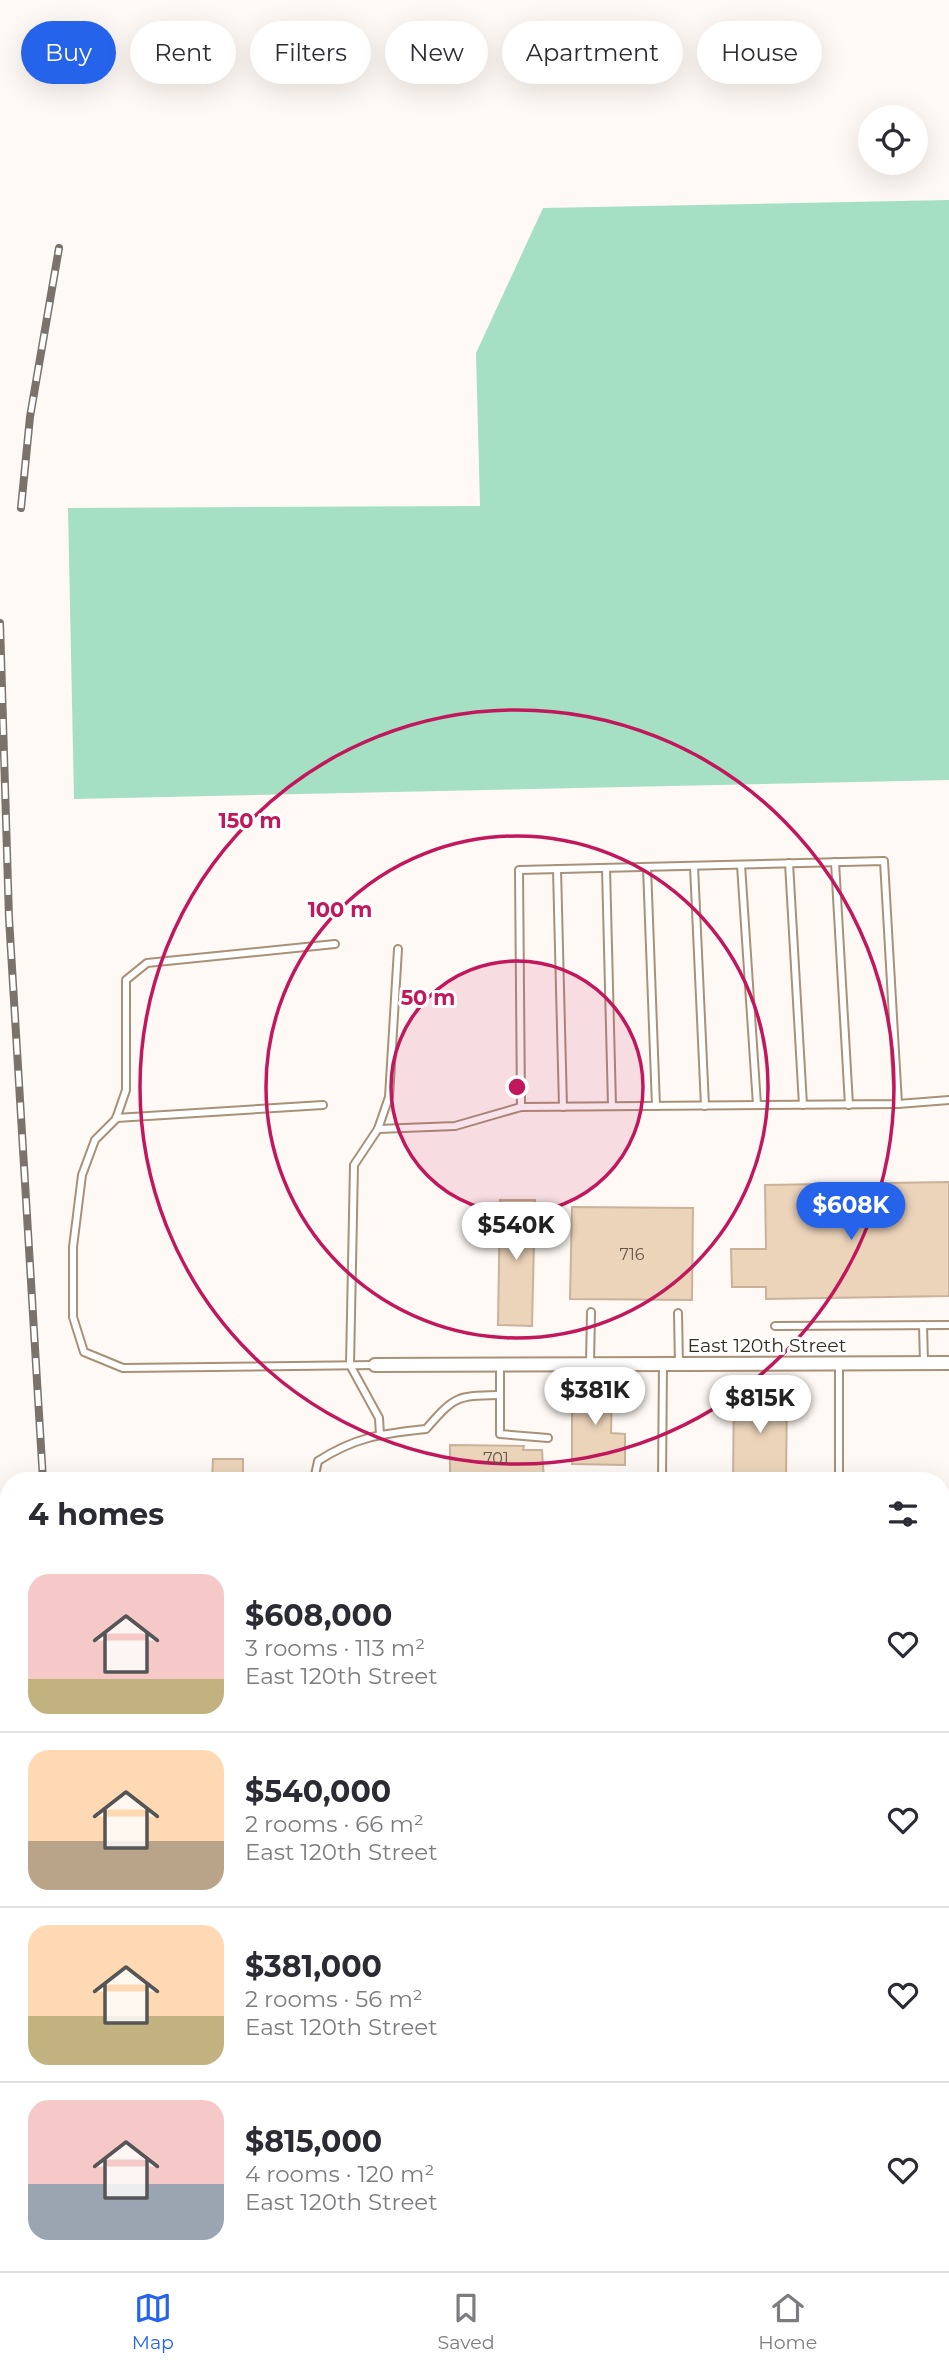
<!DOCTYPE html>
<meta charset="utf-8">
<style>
:root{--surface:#fff;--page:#f2f2f3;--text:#2b2b33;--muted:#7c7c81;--line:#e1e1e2;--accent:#2563eb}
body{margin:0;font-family:Montserrat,sans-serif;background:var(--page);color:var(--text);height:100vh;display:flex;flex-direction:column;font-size:26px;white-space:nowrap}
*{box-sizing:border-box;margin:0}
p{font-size:23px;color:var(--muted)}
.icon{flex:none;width:38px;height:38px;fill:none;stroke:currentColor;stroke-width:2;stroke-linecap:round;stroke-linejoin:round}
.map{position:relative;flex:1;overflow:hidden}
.details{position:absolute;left:0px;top:1472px;width:950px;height:800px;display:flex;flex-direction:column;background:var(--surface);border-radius:28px 28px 0 0;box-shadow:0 7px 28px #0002}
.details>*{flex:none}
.banner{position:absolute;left:21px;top:21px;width:908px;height:63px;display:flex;gap:14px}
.tools{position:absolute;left:858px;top:105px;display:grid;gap:14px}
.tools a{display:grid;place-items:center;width:70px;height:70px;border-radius:50%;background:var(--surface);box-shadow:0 7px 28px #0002;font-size:35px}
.price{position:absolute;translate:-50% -60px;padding:0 16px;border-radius:24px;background:#fff;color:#222;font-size:23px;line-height:46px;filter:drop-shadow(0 2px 4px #0008)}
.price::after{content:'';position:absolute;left:50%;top:42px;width:21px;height:16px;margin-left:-10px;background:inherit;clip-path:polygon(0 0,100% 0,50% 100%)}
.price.active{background:var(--accent);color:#fff}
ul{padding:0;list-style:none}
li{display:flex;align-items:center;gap:21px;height:175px;padding:0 28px}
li+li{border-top:2px solid var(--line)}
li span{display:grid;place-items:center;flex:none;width:196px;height:140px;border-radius:21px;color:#555}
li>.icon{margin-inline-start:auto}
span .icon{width:84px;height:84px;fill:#fffc;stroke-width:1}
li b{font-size:30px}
h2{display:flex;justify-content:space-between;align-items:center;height:84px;padding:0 28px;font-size:30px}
.pill{padding:0 24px;border-radius:32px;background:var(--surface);box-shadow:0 7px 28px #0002;font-size:24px;line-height:63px}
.pill.active{background:var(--accent);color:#fff}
.dock{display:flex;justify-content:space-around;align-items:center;height:98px;border-top:2px solid var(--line);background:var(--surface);font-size:19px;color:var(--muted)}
.dock a{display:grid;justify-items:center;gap:4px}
.dock .active{color:var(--accent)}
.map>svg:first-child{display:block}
</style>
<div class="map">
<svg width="949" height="2271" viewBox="0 0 949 2271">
<rect width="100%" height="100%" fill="#fef9f4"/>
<!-- green -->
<path fill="#a5dfc4" d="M949 200V780L74 799 68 508 480 506 476 353 543 208Z"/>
<!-- water -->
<path fill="#43d0d3" d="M942 1887H949V2271H679L673 2263H942Z"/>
<!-- building -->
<g fill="#ecd4bb" stroke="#cab29a" stroke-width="2">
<path d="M949 1182V1296L766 1299V1287H732L731 1249H766L765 1185Z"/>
<path d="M500 1200H535L532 1326 498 1325Z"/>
<path d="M572 1207 693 1208 692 1300 570 1299Z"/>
<path d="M572 1384 612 1385 611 1433 625 1434V1465L572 1464Z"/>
<path d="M734 1389 787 1390 786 1480H733Z"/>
<path d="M450 1445 524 1446 523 1450H542L544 1480H450Z"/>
<path d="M213 1459H243V1480H212Z"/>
</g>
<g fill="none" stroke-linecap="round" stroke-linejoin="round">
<!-- service casing -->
<g stroke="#a89179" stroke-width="10">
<g id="service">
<path d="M835 862 849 1105"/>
<path d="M789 863 803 1105"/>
<path d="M741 865 757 1105"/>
<path d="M694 866 705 1106"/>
<path d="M647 867 656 1106"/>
<path d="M606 868 612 1106"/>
<path d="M557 869 563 1107"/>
<path d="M335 944 147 963 126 980V1090L116 1119 95 1140 82 1175 73 1247V1317L84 1352 123 1368 375 1365"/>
<path d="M521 1107 519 870 884 861 898 1104"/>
<path d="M116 1118 323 1105"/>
<path d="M378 1129 455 1126 521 1107 898 1104 949 1100"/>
<path d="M678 1313 679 1364"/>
<path d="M923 1325 924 1363"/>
<path d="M775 1326 949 1325"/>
<path d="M590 1364 591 1312"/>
<path d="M839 1364V1480"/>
<path d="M500 1365V1434L548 1438"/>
<path d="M380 1435 379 1418 350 1365 354 1165 378 1129 389 1097 398 949"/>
<path d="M314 1480 318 1461C357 1436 382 1434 426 1429 455 1396 456 1396 499 1395"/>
<path d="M662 1480 663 1364"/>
<path d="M942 1558 949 1559"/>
<path d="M942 1685H949"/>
<path d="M942 1768H949"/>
<path d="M942 1872H949"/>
<path d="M655 2263 660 2271"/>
</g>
</g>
<!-- minor casing -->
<g stroke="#a89179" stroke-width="16">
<path id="minor" d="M375 1365 949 1363"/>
</g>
<!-- path -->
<g stroke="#9a938b" stroke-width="2.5" stroke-dasharray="7 3.5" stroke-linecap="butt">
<path d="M0 1651 9 1664"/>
<path d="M393 2263 399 2271"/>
</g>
<!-- service -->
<use href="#service" stroke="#fff" stroke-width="6"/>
<!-- minor -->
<use href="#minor" stroke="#fff" stroke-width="12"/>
<!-- rail casing -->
<g stroke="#7b736b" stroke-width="8">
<g id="rail">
<path d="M21 508 30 417 59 248"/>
<path d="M0 623 9 918 43 1480"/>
<path d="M0 1713 9 1726"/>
<path d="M0 1737 9 1750"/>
<path d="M0 1757 9 1771"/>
<path d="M0 2211 9 2221"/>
<path d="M47 2263 54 2271"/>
<path d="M329 2263 335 2271"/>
<path d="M343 2263 348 2271"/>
<path d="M357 2263 363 2271"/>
<path d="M370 2263 375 2271"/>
<path d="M442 2263 447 2271"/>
</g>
</g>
<!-- rail -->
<use href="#rail" stroke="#fff" stroke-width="5" stroke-dasharray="16" stroke-linecap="butt"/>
</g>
<!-- distance rings -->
<circle cx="517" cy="1087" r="126" fill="#c2185b" fill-opacity=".12"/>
<g fill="none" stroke="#c2185b" stroke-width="3.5">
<circle cx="517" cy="1087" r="126"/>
<circle cx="517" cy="1087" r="251"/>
<circle cx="517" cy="1087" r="377"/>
</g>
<g text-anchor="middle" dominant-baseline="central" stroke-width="6" stroke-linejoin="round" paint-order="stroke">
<!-- number labels -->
<g font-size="16" fill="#645749">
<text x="632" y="1254">716</text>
<text x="496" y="1458">701</text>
</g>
<!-- street labels -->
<g font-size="19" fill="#362d23" stroke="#fff">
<text x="767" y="1345">East 120th Street</text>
</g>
</g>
<circle cx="517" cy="1087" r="10" fill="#c2185b" stroke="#fff" stroke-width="3.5"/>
<g font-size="21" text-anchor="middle" font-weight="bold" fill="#c2185b" stroke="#fff" stroke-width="6" stroke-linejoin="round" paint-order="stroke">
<text x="250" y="828">150 m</text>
<text x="340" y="917">100 m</text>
<text x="428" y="1005">50 m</text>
</g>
</svg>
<div class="tools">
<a><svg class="icon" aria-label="locate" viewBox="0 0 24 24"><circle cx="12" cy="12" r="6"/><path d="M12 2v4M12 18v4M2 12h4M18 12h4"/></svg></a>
</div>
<b class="price active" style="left:851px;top:1242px">$608K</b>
<b class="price" style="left:516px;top:1262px">$540K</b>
<b class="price" style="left:595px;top:1427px">$381K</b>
<b class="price" style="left:760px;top:1435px">$815K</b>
<div class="banner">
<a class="pill active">Buy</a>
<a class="pill">Rent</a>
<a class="pill">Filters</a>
<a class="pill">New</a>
<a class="pill">Apartment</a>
<a class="pill">House</a>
</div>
<section class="details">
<h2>4 homes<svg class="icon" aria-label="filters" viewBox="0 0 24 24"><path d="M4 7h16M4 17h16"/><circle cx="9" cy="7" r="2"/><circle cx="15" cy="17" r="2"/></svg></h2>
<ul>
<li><span style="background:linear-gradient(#f6c9c9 75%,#c2b280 0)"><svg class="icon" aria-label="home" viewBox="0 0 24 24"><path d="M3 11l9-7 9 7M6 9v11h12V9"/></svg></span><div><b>$608,000</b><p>3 rooms · 113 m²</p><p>East 120th Street</p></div><svg class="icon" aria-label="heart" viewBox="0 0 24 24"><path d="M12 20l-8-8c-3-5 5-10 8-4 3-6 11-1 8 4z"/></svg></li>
<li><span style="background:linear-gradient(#ffd9b3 65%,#b9a48a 0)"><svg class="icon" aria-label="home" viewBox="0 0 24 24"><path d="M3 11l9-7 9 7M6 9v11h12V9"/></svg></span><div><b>$540,000</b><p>2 rooms · 66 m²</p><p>East 120th Street</p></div><svg class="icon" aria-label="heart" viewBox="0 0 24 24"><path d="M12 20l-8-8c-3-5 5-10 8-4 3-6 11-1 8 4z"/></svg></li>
<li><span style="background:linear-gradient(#ffd9b3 65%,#c2b280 0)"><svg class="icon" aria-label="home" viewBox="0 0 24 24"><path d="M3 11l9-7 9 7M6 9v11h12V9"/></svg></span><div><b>$381,000</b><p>2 rooms · 56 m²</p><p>East 120th Street</p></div><svg class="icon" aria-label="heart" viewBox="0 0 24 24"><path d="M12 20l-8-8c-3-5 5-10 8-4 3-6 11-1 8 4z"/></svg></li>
<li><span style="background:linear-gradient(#f6c9c9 60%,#9aa5b1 0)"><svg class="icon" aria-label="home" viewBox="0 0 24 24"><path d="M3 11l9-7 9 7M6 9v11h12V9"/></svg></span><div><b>$815,000</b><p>4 rooms · 120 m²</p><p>East 120th Street</p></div><svg class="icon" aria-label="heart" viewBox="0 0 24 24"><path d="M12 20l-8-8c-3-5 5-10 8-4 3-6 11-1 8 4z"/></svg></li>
</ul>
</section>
</div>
<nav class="dock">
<a class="active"><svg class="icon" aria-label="map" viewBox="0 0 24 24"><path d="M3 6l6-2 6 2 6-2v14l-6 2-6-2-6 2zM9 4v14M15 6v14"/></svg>Map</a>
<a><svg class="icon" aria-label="saved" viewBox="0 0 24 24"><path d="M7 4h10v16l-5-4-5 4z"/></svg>Saved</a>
<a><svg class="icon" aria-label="home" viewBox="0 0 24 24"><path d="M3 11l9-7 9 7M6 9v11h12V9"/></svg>Home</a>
</nav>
